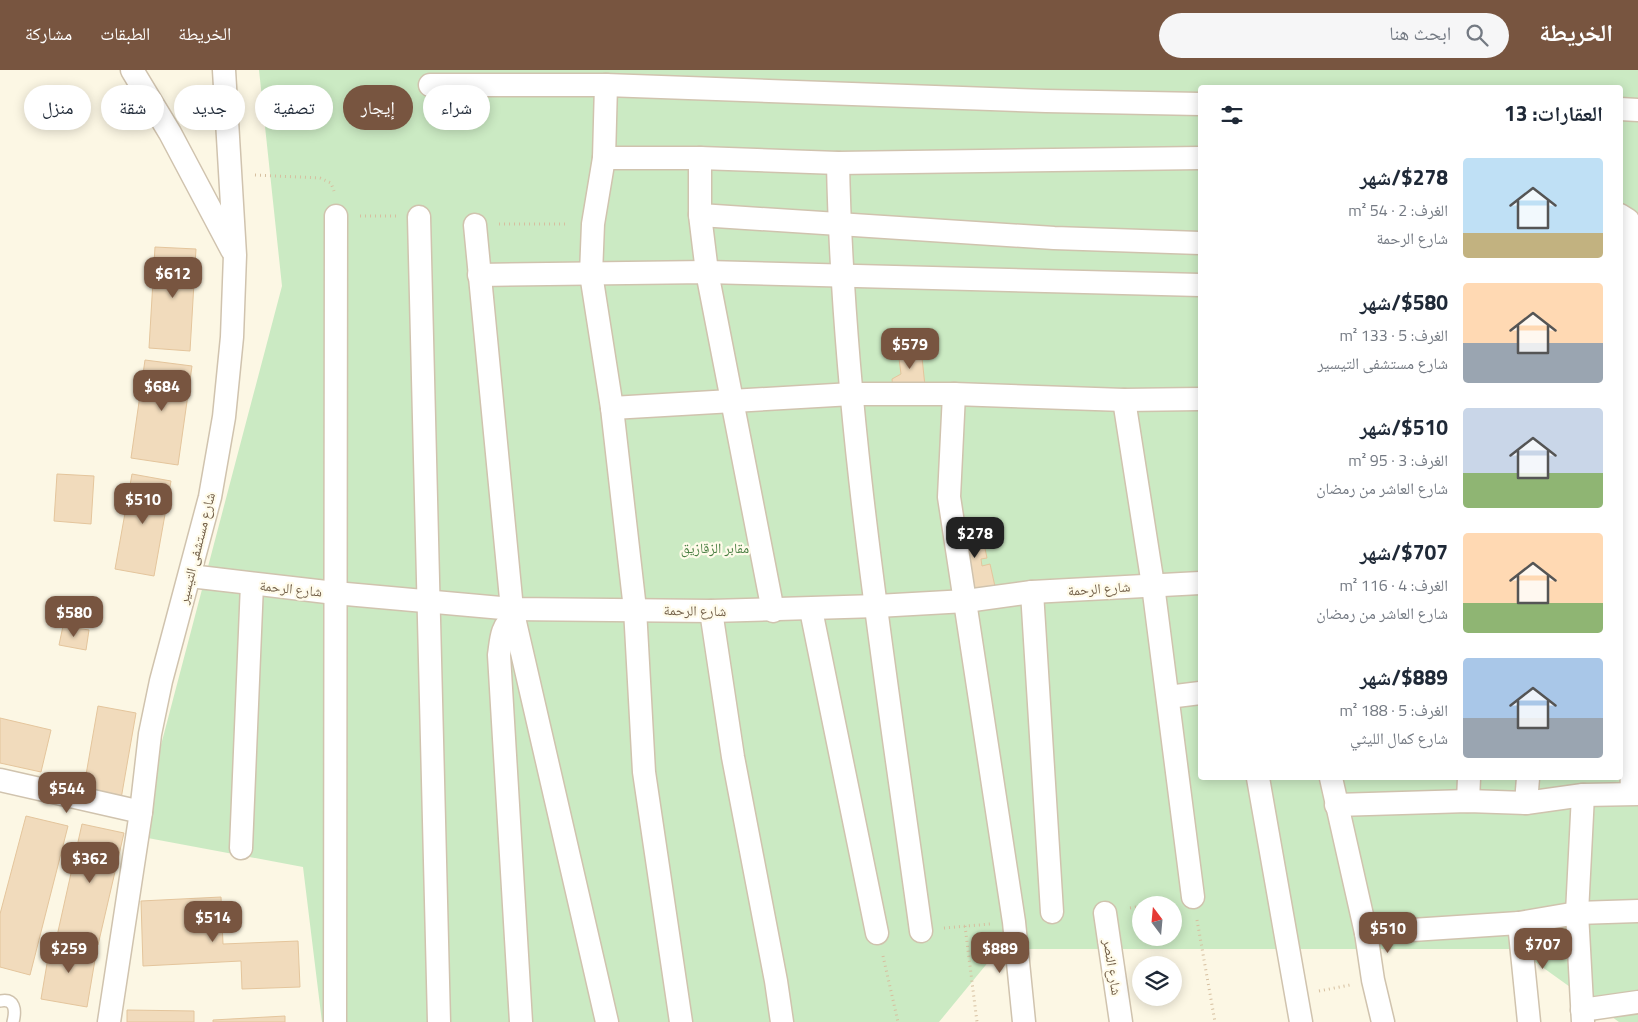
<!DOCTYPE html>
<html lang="ar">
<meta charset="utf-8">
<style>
:root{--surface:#fff;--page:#f6f6f7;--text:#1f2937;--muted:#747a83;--accent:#785540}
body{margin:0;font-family:"Titillium Web","Noto Naskh Arabic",sans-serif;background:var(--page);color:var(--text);direction:rtl;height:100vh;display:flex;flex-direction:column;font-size:19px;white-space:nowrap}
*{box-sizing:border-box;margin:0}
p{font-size:16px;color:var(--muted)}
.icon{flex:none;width:28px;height:28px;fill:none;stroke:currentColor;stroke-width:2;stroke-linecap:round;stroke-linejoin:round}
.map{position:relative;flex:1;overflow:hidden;direction:ltr}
.details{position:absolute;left:1198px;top:15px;width:425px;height:695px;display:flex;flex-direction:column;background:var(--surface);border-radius:5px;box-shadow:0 2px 12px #0003;direction:rtl}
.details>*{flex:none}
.banner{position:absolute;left:15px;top:15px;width:475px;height:45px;direction:rtl;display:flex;gap:10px}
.needle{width:32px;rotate:344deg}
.fabs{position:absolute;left:1132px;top:826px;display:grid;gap:10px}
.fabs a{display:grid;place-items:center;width:50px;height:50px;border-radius:50%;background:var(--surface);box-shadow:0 2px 12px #0003;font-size:25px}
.price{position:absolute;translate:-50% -42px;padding:0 11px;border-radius:10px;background:var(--accent);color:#fff;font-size:16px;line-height:32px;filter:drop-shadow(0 1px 2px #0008)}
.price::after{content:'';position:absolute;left:50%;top:30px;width:15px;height:11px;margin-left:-8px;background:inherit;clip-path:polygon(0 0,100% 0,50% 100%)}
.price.on{background:#222;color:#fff}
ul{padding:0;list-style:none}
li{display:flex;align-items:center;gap:15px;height:125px;padding:0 20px}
li span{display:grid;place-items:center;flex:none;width:140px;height:100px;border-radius:5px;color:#555}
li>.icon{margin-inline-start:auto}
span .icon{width:60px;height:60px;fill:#fffc;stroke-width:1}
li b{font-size:21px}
h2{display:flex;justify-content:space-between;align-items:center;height:60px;padding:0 20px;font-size:21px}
.pill{padding:0 18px;border-radius:22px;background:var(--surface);box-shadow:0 2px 12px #0003;font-size:18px;line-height:45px}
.pill.on{background:var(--accent);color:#fff}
header{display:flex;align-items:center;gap:30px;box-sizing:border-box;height:70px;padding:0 25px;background:var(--accent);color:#fff}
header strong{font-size:24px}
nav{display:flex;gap:28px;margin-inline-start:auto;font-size:18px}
.search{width:350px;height:45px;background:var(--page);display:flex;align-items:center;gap:12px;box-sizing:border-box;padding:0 18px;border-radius:28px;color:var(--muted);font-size:19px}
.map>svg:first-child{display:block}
</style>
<header>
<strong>الخريطة</strong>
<div class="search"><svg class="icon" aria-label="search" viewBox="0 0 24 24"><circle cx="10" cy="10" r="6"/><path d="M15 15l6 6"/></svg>ابحث هنا</div>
<nav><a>الخريطة</a><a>الطبقات</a><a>مشاركة</a></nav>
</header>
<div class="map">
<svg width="1638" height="952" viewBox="0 0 1638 952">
<rect width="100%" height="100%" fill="#fcf7e4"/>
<!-- green -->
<path fill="#cbeac3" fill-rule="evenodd" d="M259 0H1638V952H1619L1517 879H999L939 952H322L303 797 137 766 282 216ZM1200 18H1620V708H1200ZM1141 835H1174V868H1141Z"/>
<!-- building -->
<g fill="#f1dbbc" stroke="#e4c59c">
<path d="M155 177 196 179 190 281 149 278Z"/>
<path d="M921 278 925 316 893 320 892 309 901 304 898 281Z"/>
<path d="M145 290 192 296 178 395 131 388Z"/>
<path d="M57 404 94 406 91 454 54 451Z"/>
<path d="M132 404 171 411 154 506 115 499Z"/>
<path d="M979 450 987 488 981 489 982 496 990 494 996 521 971 526 956 455Z"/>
<path d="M63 556 89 560 86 580 59 575Z"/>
<path d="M98 636 136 643 121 729 83 722Z"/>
<path d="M0 648 51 660 41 702 0 693Z"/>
<path d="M26 746 68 756 30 905 0 897V844Z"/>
<path d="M82 754 124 763 98 875 57 866Z"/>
<path d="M221 827 223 874 298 871 300 917 242 919 241 891 143 896 141 831Z"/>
<path d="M51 870 97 878 87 937 41 929Z"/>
<path d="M127 940 194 941V952H127Z"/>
<path d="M285 946V952H213V950Z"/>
</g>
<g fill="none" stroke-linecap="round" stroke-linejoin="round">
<!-- lane casing -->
<g stroke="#d0c3ae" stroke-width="14">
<path id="lane" d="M0 931C15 928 16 940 13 952"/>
</g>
<!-- street casing -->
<g stroke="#d0c3ae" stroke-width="25">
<g id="street">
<path d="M132 0 170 63 232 180"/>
<path d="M430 15H606L1046 31 1200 34"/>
<path d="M606 15 604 88 593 154 591 204 612 338 635 539 644 702 681 952"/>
<path d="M1620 39 1638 40"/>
<path d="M604 88H700L838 93 1200 88"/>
<path d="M700 88V145L707 202 773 541"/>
<path d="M838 93C843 350 886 606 921 861"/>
<path d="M700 145 1054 168 1200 173"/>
<path d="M1620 145 1628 150 1631 162 1634 323 1627 520 1632 723"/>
<path d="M419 147 439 952"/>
<path d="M475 155 512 539 607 952"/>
<path d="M479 205 707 202 1200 215"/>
<path d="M954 324 949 427 1014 852 1024 952"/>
<path d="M1124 330 1153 515 1193 827"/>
<path d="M612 338 852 324H954L1124 330 1200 329"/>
<path d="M190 506 335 523 512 539 711 541 877 536 966 531 1032 522 1200 513"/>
<path d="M1032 522 1052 842"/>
<path d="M811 540 877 863"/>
<path d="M711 541 733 687 776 911 782 952"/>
<path d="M514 549C501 554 501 572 499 585L521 952"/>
<path d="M1168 627 1200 623"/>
<path d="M1258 708 1301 952"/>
<path d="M1331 708 1366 863 1373 910 1383 952"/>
<path d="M0 710 141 742"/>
<path d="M1583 725 1577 843 1583 952"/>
<path d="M1468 731 1469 708"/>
<path d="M1526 733 1528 708"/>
<path d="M1336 735 1468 731 1526 733 1583 725 1638 724"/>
<path d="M241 778 252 514"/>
<path d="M1105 843 1121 952"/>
<path d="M1519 853 1529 952"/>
<path d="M1366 863 1519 853 1577 843 1638 841"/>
<path d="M1582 940 1638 932"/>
<path d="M109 952 141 742 150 664 161 611 210 427 224 347 232 267 235 185 224 0"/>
<path d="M335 952 336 146"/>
</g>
</g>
<!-- path -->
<g stroke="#d6bf9f" stroke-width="3" stroke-dasharray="1 4" stroke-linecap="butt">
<path d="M255 105 320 108 331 113 334 121"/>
<path d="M360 146H396"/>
<path d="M499 154H568"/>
<path d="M1147 835 1169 831"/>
<path d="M1130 838 1141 836"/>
<path d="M1197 850 1215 952"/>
<path d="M965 856 977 952"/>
<path d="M944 858 990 854"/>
<path d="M883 886 898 952"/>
<path d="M1319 921 1350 915"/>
</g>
<!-- lane -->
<use href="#lane" stroke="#fff" stroke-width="11"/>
<!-- street -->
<use href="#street" stroke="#fff" stroke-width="22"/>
</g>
<g text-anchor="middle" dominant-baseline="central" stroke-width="4.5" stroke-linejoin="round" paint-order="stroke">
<!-- park labels -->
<g font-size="14" fill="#4b8044" stroke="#fffbea">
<text x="715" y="477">مقابر الزقازيق</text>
</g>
<!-- street labels -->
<g font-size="14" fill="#74614a" stroke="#fffbea">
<text transform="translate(196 478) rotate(-76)">شارع مستشفى التيسير</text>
<text transform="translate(291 518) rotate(6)">شارع الرحمة</text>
<text transform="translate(1099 518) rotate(-4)">شارع الرحمة</text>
<text transform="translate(695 540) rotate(1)">شارع الرحمة</text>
<text transform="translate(1113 897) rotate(81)">شارع النصر</text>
</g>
</g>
</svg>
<div class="fabs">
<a><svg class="needle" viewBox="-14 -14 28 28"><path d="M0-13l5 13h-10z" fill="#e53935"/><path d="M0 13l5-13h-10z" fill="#747a83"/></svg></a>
<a><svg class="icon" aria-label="layers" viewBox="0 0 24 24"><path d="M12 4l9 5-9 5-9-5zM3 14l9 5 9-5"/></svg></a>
</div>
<b class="price" style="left:173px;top:229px">$612</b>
<b class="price" style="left:910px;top:300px">$579</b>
<b class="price" style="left:162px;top:342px">$684</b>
<b class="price" style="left:143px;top:455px">$510</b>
<b class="price on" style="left:975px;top:489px">$278</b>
<b class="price" style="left:74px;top:568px">$580</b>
<b class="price" style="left:67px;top:744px">$544</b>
<b class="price" style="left:90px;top:814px">$362</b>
<b class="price" style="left:213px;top:873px">$514</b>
<b class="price" style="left:1388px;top:884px">$510</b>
<b class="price" style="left:1543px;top:900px">$707</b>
<b class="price" style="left:69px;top:904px">$259</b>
<b class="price" style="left:1000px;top:904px">$889</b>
<div class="banner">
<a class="pill">شراء</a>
<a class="pill on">إيجار</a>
<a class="pill">تصفية</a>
<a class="pill">جديد</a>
<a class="pill">شقة</a>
<a class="pill">منزل</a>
</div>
<section class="details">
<h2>العقارات: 13<svg class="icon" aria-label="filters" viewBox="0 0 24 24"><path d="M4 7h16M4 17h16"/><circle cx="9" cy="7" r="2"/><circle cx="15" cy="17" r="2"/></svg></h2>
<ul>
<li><span style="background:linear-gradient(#bfe0f5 75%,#c2b280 0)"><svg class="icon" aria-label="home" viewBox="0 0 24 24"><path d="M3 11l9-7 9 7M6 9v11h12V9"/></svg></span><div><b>$278/شهر</b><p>الغرف: 2 · 54 m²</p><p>شارع الرحمة</p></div></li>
<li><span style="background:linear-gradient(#ffd9b3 60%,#9aa5b1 0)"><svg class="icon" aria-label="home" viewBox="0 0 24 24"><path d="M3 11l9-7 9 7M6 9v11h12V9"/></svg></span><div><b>$580/شهر</b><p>الغرف: 5 · 133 m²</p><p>شارع مستشفى التيسير</p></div></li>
<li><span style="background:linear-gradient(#c9d6e8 65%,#8fb573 0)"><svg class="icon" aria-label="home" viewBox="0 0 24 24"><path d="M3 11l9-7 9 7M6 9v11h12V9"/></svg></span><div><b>$510/شهر</b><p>الغرف: 3 · 95 m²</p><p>شارع العاشر من رمضان</p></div></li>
<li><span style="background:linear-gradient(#ffd9b3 70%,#8fb573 0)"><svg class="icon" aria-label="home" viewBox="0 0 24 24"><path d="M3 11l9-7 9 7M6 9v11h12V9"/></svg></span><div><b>$707/شهر</b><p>الغرف: 4 · 116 m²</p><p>شارع العاشر من رمضان</p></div></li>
<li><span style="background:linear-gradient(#a9c7e8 60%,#9aa5b1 0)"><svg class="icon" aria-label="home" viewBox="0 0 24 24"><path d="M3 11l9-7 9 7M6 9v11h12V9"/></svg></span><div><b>$889/شهر</b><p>الغرف: 5 · 188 m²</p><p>شارع كمال الليثي</p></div></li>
</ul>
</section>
</div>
